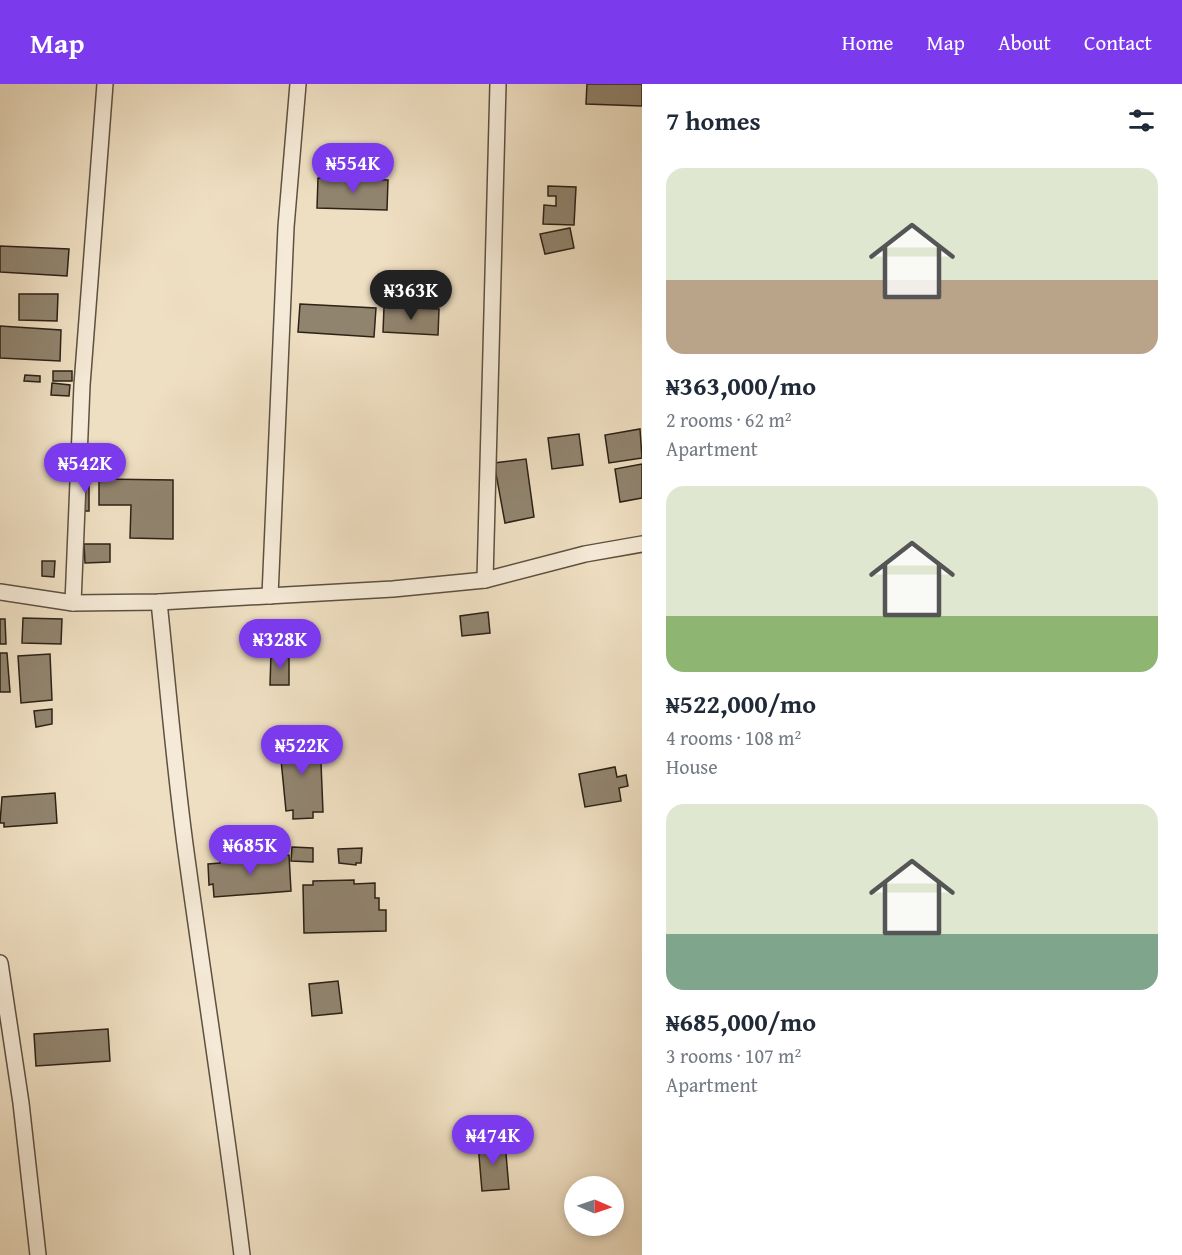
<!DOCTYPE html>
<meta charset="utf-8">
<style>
:root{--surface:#fff;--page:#f6f6f7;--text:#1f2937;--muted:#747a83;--accent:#7c3aed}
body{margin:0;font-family:"Gentium Book Plus",serif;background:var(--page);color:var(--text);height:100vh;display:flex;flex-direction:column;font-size:22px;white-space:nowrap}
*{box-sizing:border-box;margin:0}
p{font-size:20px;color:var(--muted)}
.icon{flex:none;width:33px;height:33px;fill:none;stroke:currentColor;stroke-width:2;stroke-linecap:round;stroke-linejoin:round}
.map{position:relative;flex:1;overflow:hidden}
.sheet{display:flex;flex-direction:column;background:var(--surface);width:540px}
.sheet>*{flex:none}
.needle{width:39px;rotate:92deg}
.buttons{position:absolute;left:564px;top:1092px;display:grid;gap:12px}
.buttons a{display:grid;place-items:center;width:60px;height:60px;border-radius:50%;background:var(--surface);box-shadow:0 3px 9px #0003;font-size:30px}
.price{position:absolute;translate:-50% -51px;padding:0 14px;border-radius:21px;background:var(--accent);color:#fff;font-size:20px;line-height:39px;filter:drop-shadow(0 2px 3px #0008)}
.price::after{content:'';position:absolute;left:50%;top:36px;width:18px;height:14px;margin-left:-9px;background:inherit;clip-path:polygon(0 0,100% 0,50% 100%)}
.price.active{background:#222;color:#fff}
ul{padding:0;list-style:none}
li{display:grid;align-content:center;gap:12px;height:318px;padding:0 24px}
li span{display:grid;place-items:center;height:186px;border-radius:18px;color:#555}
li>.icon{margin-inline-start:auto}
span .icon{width:108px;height:108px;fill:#fffc;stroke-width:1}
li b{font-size:26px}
h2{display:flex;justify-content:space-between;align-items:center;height:72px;padding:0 24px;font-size:26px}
header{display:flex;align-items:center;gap:36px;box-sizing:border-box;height:84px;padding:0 30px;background:var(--accent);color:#fff}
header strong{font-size:28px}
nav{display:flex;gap:33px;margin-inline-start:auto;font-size:21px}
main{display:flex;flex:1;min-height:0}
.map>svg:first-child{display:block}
</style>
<header>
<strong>Map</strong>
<nav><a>Home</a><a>Map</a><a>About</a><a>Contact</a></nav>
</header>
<main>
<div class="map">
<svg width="642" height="1171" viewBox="0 0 642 1171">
<rect width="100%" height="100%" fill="#efdfc2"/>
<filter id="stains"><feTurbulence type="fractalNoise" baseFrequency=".00333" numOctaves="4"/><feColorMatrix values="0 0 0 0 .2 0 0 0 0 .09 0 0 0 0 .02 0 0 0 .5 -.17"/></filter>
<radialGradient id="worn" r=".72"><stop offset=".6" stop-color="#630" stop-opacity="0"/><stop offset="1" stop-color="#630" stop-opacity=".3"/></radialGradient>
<!-- building -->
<g fill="#91846f" stroke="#2c2216" stroke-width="1.5">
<path d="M587 0H642V22L586 20Z"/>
<path d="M318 94 388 96 387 126 317 124Z"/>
<path d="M548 102 576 103 574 141 543 140 544 121 556 122V112H548Z"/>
<path d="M570 144 574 164 545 170 540 150Z"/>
<path d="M0 162 69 165 67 192 0 188Z"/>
<path d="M19 210H58L57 237 19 236Z"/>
<path d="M300 220 376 224 374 253 298 248Z"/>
<path d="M384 223 439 225 438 251 383 248Z"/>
<path d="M0 242 61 246 60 277 0 274Z"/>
<rect x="53" y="287" width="19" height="10"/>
<path d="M25 291 40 292V298L24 297Z"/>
<path d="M52 299 70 301 69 312 51 311Z"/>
<path d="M640 345 642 374 609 379 605 351Z"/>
<path d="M579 350 583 381 552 385 548 354Z"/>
<path d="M526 375 534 433 505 439 494 379Z"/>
<path d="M642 380V414L620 418 615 385Z"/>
<path d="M81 393H89V427H80Z"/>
<path d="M99 395 173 396V455L130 454 131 421H99Z"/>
<path d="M84 460H110V478L85 479Z"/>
<path d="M42 477H55L54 493 42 492Z"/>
<path d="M488 528 490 549 462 552 460 532Z"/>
<path d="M23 534 62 535 61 560 22 559Z"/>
<path d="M0 535H5L6 560H0Z"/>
<path d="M0 569H7L10 608H0Z"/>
<path d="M50 570 52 616 21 619 18 572Z"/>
<path d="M271 570H289V601H270Z"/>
<path d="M52 625V640L36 643 34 627Z"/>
<path d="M320 654 323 728H313V734L293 735V726L286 727 279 655Z"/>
<path d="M615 683 617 693 626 691 628 702 619 704 621 717 585 723 579 690Z"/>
<path d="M55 709 57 739 4 743V739H0L2 713Z"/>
<path d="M292 763 313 764V778L291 777Z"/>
<path d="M362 764 361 779H356V781L339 779 338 765Z"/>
<path d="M289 771 291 807 214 813 213 800 209 801 208 780 220 779 219 773 227 772 228 778Z"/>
<path d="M354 796V800L375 799V814H379V826H386V847L304 849 303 801H313V797Z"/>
<path d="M338 897 342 929 312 932 309 900Z"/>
<path d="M108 945 110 977 36 982 34 950Z"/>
<path d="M505 1058 509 1105 482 1107 478 1060Z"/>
</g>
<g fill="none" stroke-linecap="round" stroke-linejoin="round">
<!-- minor casing -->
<g stroke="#5d5141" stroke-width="18">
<g id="minor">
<path d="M485 496 498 0"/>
<path d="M0 508 73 519 159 518 393 505 485 496 585 470 642 460"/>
<path d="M270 512 286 143 298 0"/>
<path d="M159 518C168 603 175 690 187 775 205 907 226 1039 242 1171"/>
<path d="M73 519 82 301 105 0"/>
<path d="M0 879 21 1019 38 1171"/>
</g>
</g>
<!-- minor -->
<use href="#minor" stroke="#f5ead7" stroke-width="15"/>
</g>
<rect width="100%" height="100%" filter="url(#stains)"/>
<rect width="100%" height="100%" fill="url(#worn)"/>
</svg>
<div class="buttons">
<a><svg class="needle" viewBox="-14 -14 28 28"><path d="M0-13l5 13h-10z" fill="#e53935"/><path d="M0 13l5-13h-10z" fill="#747a83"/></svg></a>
</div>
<b class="price" style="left:353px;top:110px">₦554K</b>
<b class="price active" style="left:411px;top:237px">₦363K</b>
<b class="price" style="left:85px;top:410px">₦542K</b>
<b class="price" style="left:280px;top:586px">₦328K</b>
<b class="price" style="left:302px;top:692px">₦522K</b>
<b class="price" style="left:250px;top:792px">₦685K</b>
<b class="price" style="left:493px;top:1082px">₦474K</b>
</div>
<section class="sheet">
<h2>7 homes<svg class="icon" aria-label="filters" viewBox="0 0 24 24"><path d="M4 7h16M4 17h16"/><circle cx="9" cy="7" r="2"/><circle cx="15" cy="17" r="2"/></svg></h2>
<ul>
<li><span style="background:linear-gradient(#dfe7d0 60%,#b9a48a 0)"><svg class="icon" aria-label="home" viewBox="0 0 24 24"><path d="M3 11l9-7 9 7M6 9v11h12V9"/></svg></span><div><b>₦363,000/mo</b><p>2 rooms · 62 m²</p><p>Apartment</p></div></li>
<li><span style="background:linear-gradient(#dfe7d0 70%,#8fb573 0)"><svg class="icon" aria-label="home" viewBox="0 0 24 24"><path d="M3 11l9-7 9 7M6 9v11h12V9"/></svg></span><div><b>₦522,000/mo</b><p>4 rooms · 108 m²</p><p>House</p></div></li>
<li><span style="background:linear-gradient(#dfe7d0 70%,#7fa58c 0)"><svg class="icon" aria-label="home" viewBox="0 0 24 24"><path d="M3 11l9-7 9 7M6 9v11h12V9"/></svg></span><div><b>₦685,000/mo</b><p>3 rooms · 107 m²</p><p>Apartment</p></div></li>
</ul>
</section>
</main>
